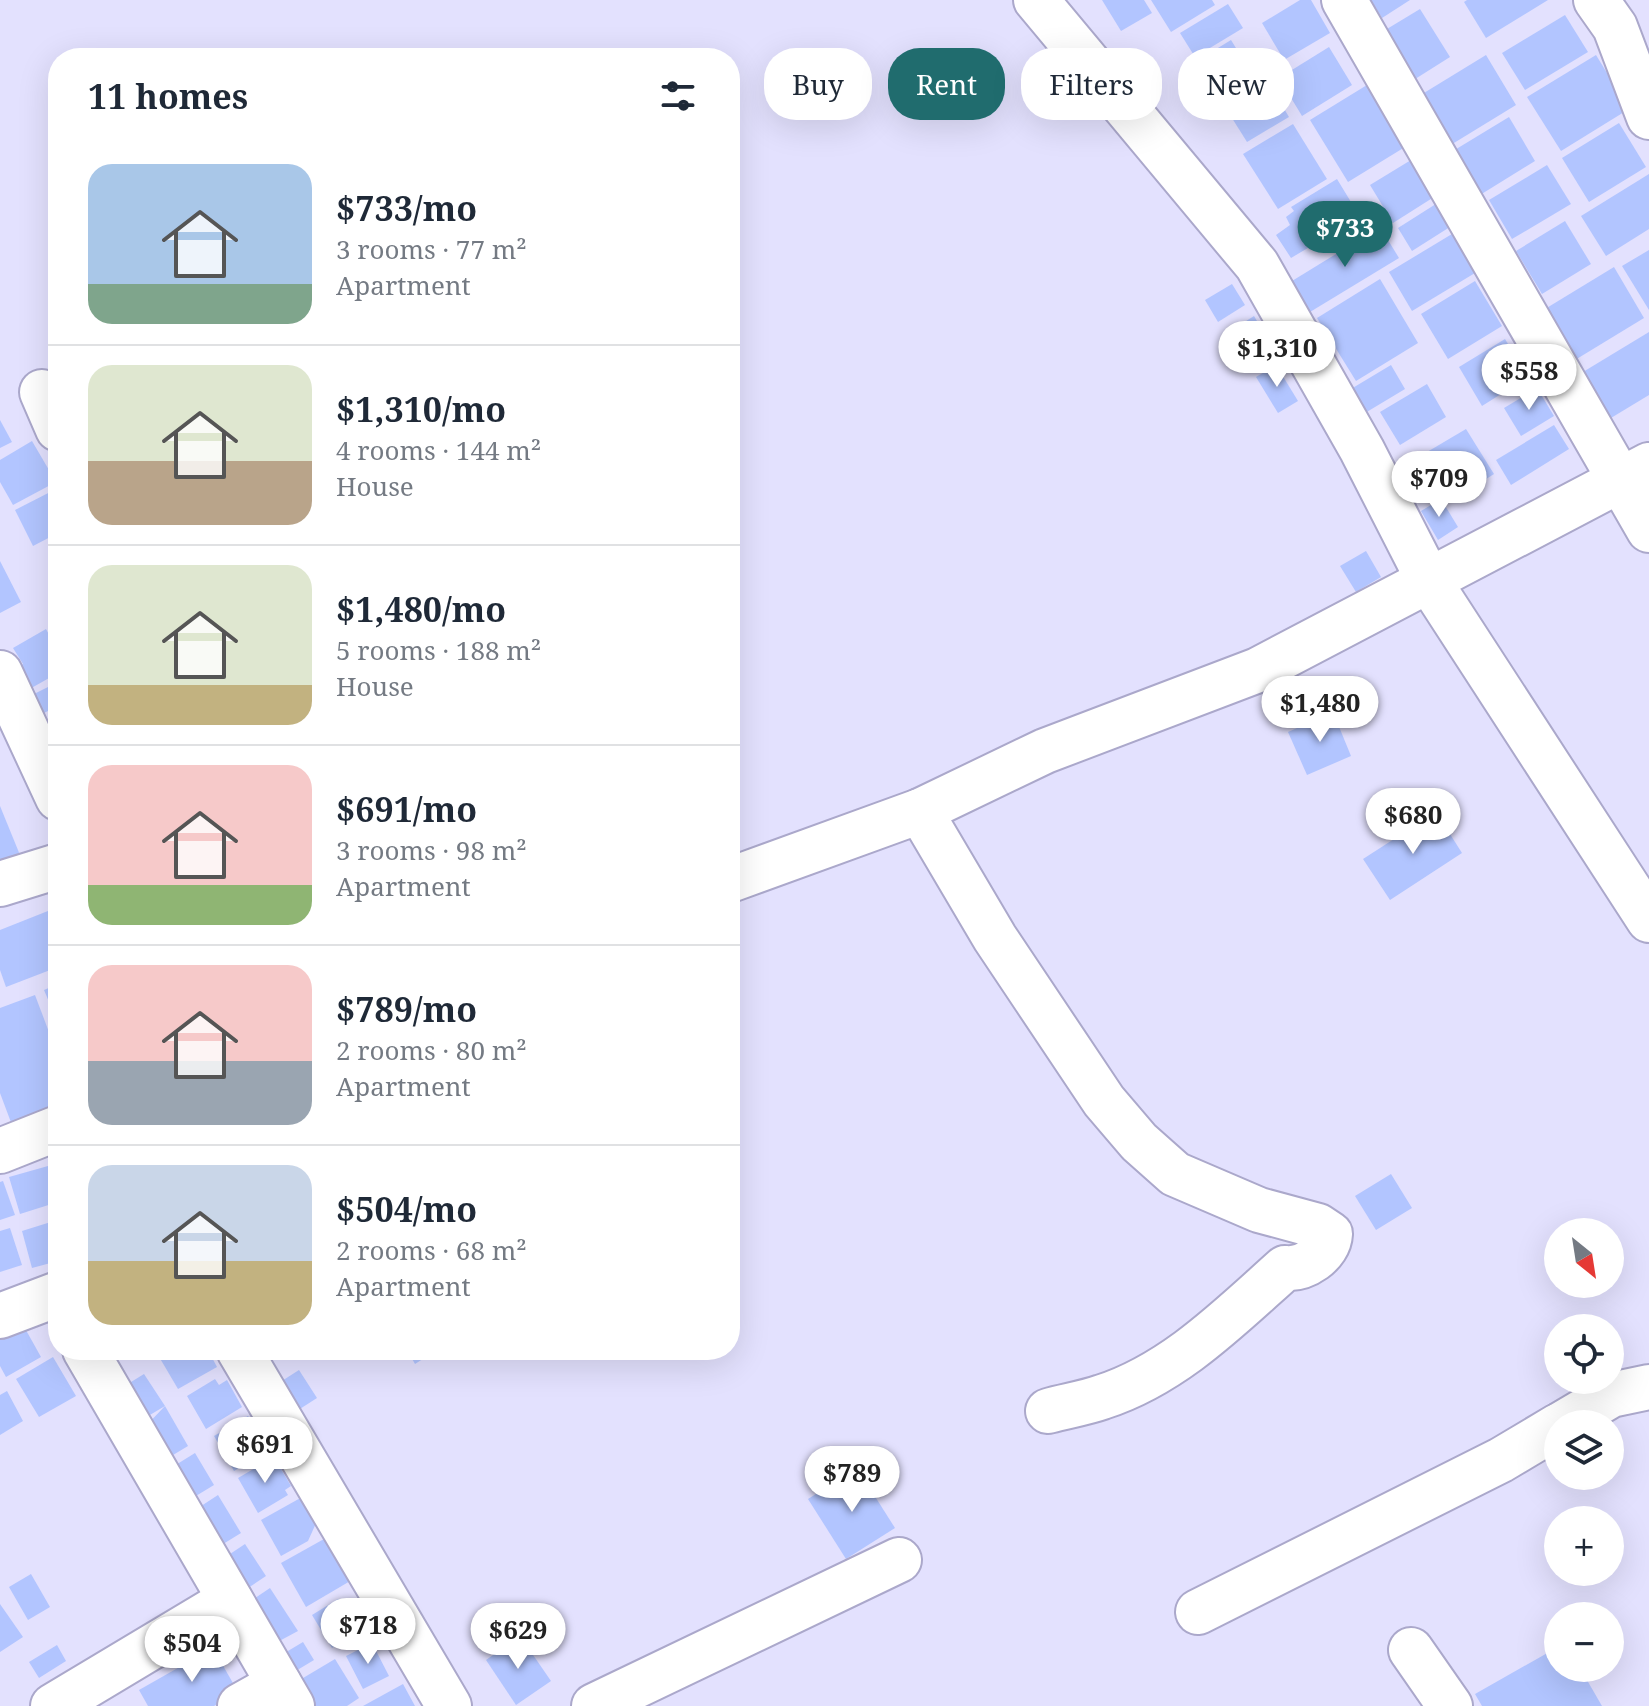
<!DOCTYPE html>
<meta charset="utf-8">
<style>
:root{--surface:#fff;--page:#f6f6f7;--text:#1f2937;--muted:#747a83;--line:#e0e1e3;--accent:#206c6e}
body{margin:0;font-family:"Noto Serif",serif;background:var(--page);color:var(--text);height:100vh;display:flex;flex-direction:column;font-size:30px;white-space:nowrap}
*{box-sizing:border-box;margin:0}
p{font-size:26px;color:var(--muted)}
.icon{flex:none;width:44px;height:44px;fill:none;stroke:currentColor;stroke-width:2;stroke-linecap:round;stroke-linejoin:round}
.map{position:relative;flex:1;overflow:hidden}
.drawer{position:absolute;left:48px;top:48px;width:692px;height:1312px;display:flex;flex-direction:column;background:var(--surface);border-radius:32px;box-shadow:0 8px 32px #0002}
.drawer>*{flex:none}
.banner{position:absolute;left:764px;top:48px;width:760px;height:72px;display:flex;gap:16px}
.needle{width:52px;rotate:150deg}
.controls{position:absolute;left:1544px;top:1218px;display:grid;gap:16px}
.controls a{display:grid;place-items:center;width:80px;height:80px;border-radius:50%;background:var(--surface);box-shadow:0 8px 32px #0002;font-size:40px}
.price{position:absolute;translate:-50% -68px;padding:0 18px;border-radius:28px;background:#fff;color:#222;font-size:26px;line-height:52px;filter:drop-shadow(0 2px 4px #0008)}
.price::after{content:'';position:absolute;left:50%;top:48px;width:24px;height:18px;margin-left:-12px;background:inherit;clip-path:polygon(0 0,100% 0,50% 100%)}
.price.on{background:var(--accent);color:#fff}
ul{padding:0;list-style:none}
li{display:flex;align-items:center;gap:24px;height:200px;padding:0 40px}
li+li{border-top:2px solid var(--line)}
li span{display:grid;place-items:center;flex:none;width:224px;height:160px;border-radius:24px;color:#555}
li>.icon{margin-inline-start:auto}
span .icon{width:96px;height:96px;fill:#fffc;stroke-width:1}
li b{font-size:34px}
h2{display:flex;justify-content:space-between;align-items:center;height:96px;padding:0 40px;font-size:34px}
.pill{padding:0 28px;border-radius:32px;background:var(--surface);box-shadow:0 8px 32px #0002;font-size:28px;line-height:72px}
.pill.on{background:var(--accent);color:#fff}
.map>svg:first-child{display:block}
</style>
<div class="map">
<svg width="1649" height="1706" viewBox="0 0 1649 1706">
<rect width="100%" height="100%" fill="#e3e1fe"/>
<!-- building -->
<g fill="#b2c5ff">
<path d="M1102 0H1144L1152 13 1121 31Z"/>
<path d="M1151 0H1212L1215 5 1171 32Z"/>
<path d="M1300 0H1311L1330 33 1284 60 1262 23Z"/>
<path d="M1371 0H1410L1382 18Z"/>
<path d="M1467 0H1548L1486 38 1464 2Z"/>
<path d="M1228 4 1243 28 1195 57 1180 33Z"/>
<path d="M1420 9 1450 57 1412 81 1382 32Z"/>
<path d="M1565 15 1588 52 1525 90 1502 53Z"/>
<path d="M1231 40 1244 61 1208 83 1195 62Z"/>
<path d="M1329 47 1352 85 1302 116 1279 78Z"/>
<path d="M1486 55 1516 105 1449 146 1419 96Z"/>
<path d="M1596 55 1629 109 1561 151 1527 97Z"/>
<path d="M1258 65 1289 117 1247 142 1215 91Z"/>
<path d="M1367 85 1405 147 1348 182 1310 120Z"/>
<path d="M1509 117 1535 161 1480 195 1453 151Z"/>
<path d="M1619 123 1646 167 1589 202 1562 158Z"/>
<path d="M1293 124 1327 179 1278 209 1243 154Z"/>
<path d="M1411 160 1434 197 1393 223 1370 185Z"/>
<path d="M1547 165 1571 204 1512 239 1489 200Z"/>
<path d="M1649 174V229L1606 256 1581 216Z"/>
<path d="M1337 179 1368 230 1331 252 1323 239 1291 258 1276 235 1290 225 1286 217 1294 211 1291 207Z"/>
<path d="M1439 202 1453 225 1412 251 1398 228Z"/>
<path d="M1565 221 1591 264 1542 294 1516 251Z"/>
<path d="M1380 227 1399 258 1310 312 1292 281Z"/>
<path d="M1452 234 1475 273 1412 311 1389 272Z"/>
<path d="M1649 250V310L1622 266Z"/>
<path d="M1614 267 1644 318 1575 360 1545 309Z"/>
<path d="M1380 279 1418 343 1356 381 1317 318Z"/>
<path d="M1475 281 1502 326 1448 359 1421 314Z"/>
<path d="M1232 284 1245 305 1218 322 1205 300Z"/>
<path d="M1254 316 1272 346 1247 362 1229 332Z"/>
<path d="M1649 332V395L1606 421 1578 375Z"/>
<path d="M1505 339 1528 377 1482 406 1459 367Z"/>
<path d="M1276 365 1298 401 1278 413 1256 377Z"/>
<path d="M1391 365 1405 389 1365 413 1351 389Z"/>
<path d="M1427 384 1446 417 1400 445 1380 412Z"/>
<path d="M1537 388 1554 416 1521 436 1504 408Z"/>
<path d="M0 420 12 442 0 448Z"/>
<path d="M1554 425 1569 449 1511 485 1496 460Z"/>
<path d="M1466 429 1494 474 1450 502 1422 455Z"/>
<path d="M32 441 56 482 13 505 0 482V460Z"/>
<path d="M58 488V533L33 546 15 510Z"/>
<path d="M1441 499 1458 527 1438 540 1421 511Z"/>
<path d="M1366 551 1381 577 1356 592 1340 566Z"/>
<path d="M0 561 21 602 0 613Z"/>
<path d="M46 629 54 644 58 642V673L19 695 7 673 23 664 13 648Z"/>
<path d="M58 682V737L44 744 37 730 58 719 50 710 38 716 28 697Z"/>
<path d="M1333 712 1351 756 1307 775 1288 732Z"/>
<path d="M0 806 20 855 0 864Z"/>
<path d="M1436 812 1462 853 1390 900 1363 859Z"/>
<path d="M58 907V967L6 987 0 970V930Z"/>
<path d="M58 984V1023L44 990Z"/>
<path d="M35 995 58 1056V1108L12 1125 0 1093V1008Z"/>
<path d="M48 1166 58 1202 20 1214 9 1177Z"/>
<path d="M1391 1174 1412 1208 1376 1230 1355 1196Z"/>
<path d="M3 1181 15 1215 0 1220V1182Z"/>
<path d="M54 1221 58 1261 32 1268 22 1231Z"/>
<path d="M10 1228 22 1265 0 1272V1231Z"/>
<path d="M22 1323 41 1357 6 1377 0 1366V1335Z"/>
<path d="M167 1350H208L217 1367 178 1389 158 1355Z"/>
<path d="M407 1350H437L415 1364Z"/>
<path d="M53 1357 76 1396 39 1417 16 1379Z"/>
<path d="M299 1370 317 1398 292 1414 274 1386Z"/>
<path d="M144 1374 165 1406 138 1422 118 1390Z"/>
<path d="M215 1379 219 1385 227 1380 242 1407 206 1429 187 1396Z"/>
<path d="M7 1391 23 1421 0 1435V1395Z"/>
<path d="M165 1406 188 1446 163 1461 143 1429Z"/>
<path d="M248 1416 264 1444 259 1447 263 1454 234 1471 214 1436Z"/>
<path d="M195 1453 214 1485 186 1502 166 1471Z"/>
<path d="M274 1457 291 1486 285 1490 288 1495 258 1513 238 1478Z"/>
<path d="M857 1468 895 1528 846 1559 808 1499Z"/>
<path d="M218 1495 241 1533 215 1549 192 1512Z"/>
<path d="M304 1496 317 1521 308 1541 281 1556 261 1520Z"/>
<path d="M333 1534 357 1577 306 1607 281 1563Z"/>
<path d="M245 1544 266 1576 239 1594 218 1562Z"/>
<path d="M31 1574 50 1607 28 1620 9 1587Z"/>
<path d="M270 1588 298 1631 270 1646 242 1607Z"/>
<path d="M338 1599 353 1602 367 1627 332 1648 312 1615Z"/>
<path d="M0 1604 23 1637 0 1652Z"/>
<path d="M520 1636 551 1681 516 1705 486 1660Z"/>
<path d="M303 1642 314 1660 289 1675 278 1657Z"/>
<path d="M372 1643 389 1676 363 1689 346 1656Z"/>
<path d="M57 1645 66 1661 39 1678 29 1662Z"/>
<path d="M1558 1647V1668H1580L1602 1706H1482L1475 1694Z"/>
<path d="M213 1648 238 1692 214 1706H148L139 1690Z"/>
<path d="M335 1659 359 1698 347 1706H304L288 1687Z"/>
<path d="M403 1684 415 1706H363Z"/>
</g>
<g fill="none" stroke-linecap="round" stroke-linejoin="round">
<!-- minor casing -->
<g stroke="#aba8cb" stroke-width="48">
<g id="minor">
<path d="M1036 0 1257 265 1362 450 1429 581 1649 920"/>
<path d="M1344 0 1649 530"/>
<path d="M1596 0 1615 27 1649 117"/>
<path d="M42 392 58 429"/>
<path d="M0 673 58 798"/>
<path d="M920 811 995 938 1104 1101 1139 1142 1175 1174 1259 1210 1318 1226 1330 1234C1329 1254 1304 1270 1285 1268 1230 1317 1174 1374 1102 1397 1085 1403 1066 1406 1048 1411"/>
<path d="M730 880 920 811 1045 751 1258 670 1649 465"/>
<path d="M0 884 58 866"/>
<path d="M0 1151 58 1128"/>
<path d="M0 1316 58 1294"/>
<path d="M85 1350 292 1706"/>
<path d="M239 1350 449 1706"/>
<path d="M1562 1424 1611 1395 1649 1387"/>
<path d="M1198 1612 1501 1460 1558 1426"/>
<path d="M1411 1650 1450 1706"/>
<path d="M53 1706 230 1600"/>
<path d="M240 1706 279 1684"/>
<path d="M594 1706 899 1560"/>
</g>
</g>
<!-- minor -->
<use href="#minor" stroke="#fff" stroke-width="44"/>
</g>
</svg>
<div class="controls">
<a><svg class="needle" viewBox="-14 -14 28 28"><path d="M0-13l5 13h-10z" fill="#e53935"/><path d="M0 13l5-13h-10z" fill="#747a83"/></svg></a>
<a><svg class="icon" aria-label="locate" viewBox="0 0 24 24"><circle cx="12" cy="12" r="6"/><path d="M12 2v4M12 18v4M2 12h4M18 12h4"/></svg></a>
<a><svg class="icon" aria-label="layers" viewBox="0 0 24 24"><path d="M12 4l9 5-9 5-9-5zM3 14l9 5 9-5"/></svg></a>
<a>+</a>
<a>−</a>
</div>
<b class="price on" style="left:1345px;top:269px">$733</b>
<b class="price" style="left:1277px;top:389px">$1,310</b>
<b class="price" style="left:1529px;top:412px">$558</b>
<b class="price" style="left:1439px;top:519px">$709</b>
<b class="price" style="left:1320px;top:744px">$1,480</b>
<b class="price" style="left:1413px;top:856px">$680</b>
<b class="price" style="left:265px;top:1485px">$691</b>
<b class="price" style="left:852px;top:1514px">$789</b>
<b class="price" style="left:368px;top:1666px">$718</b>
<b class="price" style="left:518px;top:1671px">$629</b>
<b class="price" style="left:192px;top:1684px">$504</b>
<div class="banner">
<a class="pill">Buy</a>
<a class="pill on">Rent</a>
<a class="pill">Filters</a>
<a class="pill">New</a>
</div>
<section class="drawer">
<h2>11 homes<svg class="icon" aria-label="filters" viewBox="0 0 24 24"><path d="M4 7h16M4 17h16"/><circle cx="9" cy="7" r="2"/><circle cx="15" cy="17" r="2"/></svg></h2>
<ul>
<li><span style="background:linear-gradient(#a9c7e8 75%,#7fa58c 0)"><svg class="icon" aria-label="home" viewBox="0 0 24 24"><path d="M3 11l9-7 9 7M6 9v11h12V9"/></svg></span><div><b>$733/mo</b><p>3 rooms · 77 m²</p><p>Apartment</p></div></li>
<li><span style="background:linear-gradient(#dfe7d0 60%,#b9a48a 0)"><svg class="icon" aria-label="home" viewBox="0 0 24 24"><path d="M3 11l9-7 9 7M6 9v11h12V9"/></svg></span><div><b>$1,310/mo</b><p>4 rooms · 144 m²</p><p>House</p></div></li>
<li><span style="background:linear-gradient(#dfe7d0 75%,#c2b280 0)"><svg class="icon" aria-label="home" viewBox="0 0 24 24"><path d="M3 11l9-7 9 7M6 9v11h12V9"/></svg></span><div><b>$1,480/mo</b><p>5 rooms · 188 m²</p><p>House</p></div></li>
<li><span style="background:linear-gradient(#f6c9c9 75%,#8fb573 0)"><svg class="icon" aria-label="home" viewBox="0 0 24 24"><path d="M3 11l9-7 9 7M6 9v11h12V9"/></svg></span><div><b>$691/mo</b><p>3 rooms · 98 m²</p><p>Apartment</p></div></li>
<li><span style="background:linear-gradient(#f6c9c9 60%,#9aa5b1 0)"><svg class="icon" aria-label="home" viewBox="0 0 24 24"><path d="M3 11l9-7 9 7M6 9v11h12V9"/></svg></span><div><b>$789/mo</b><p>2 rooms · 80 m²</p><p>Apartment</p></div></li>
<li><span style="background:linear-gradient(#c9d6e8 60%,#c2b280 0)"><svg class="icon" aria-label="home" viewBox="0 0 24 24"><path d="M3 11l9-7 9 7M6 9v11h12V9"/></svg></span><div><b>$504/mo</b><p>2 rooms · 68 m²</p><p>Apartment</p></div></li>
</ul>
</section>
</div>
